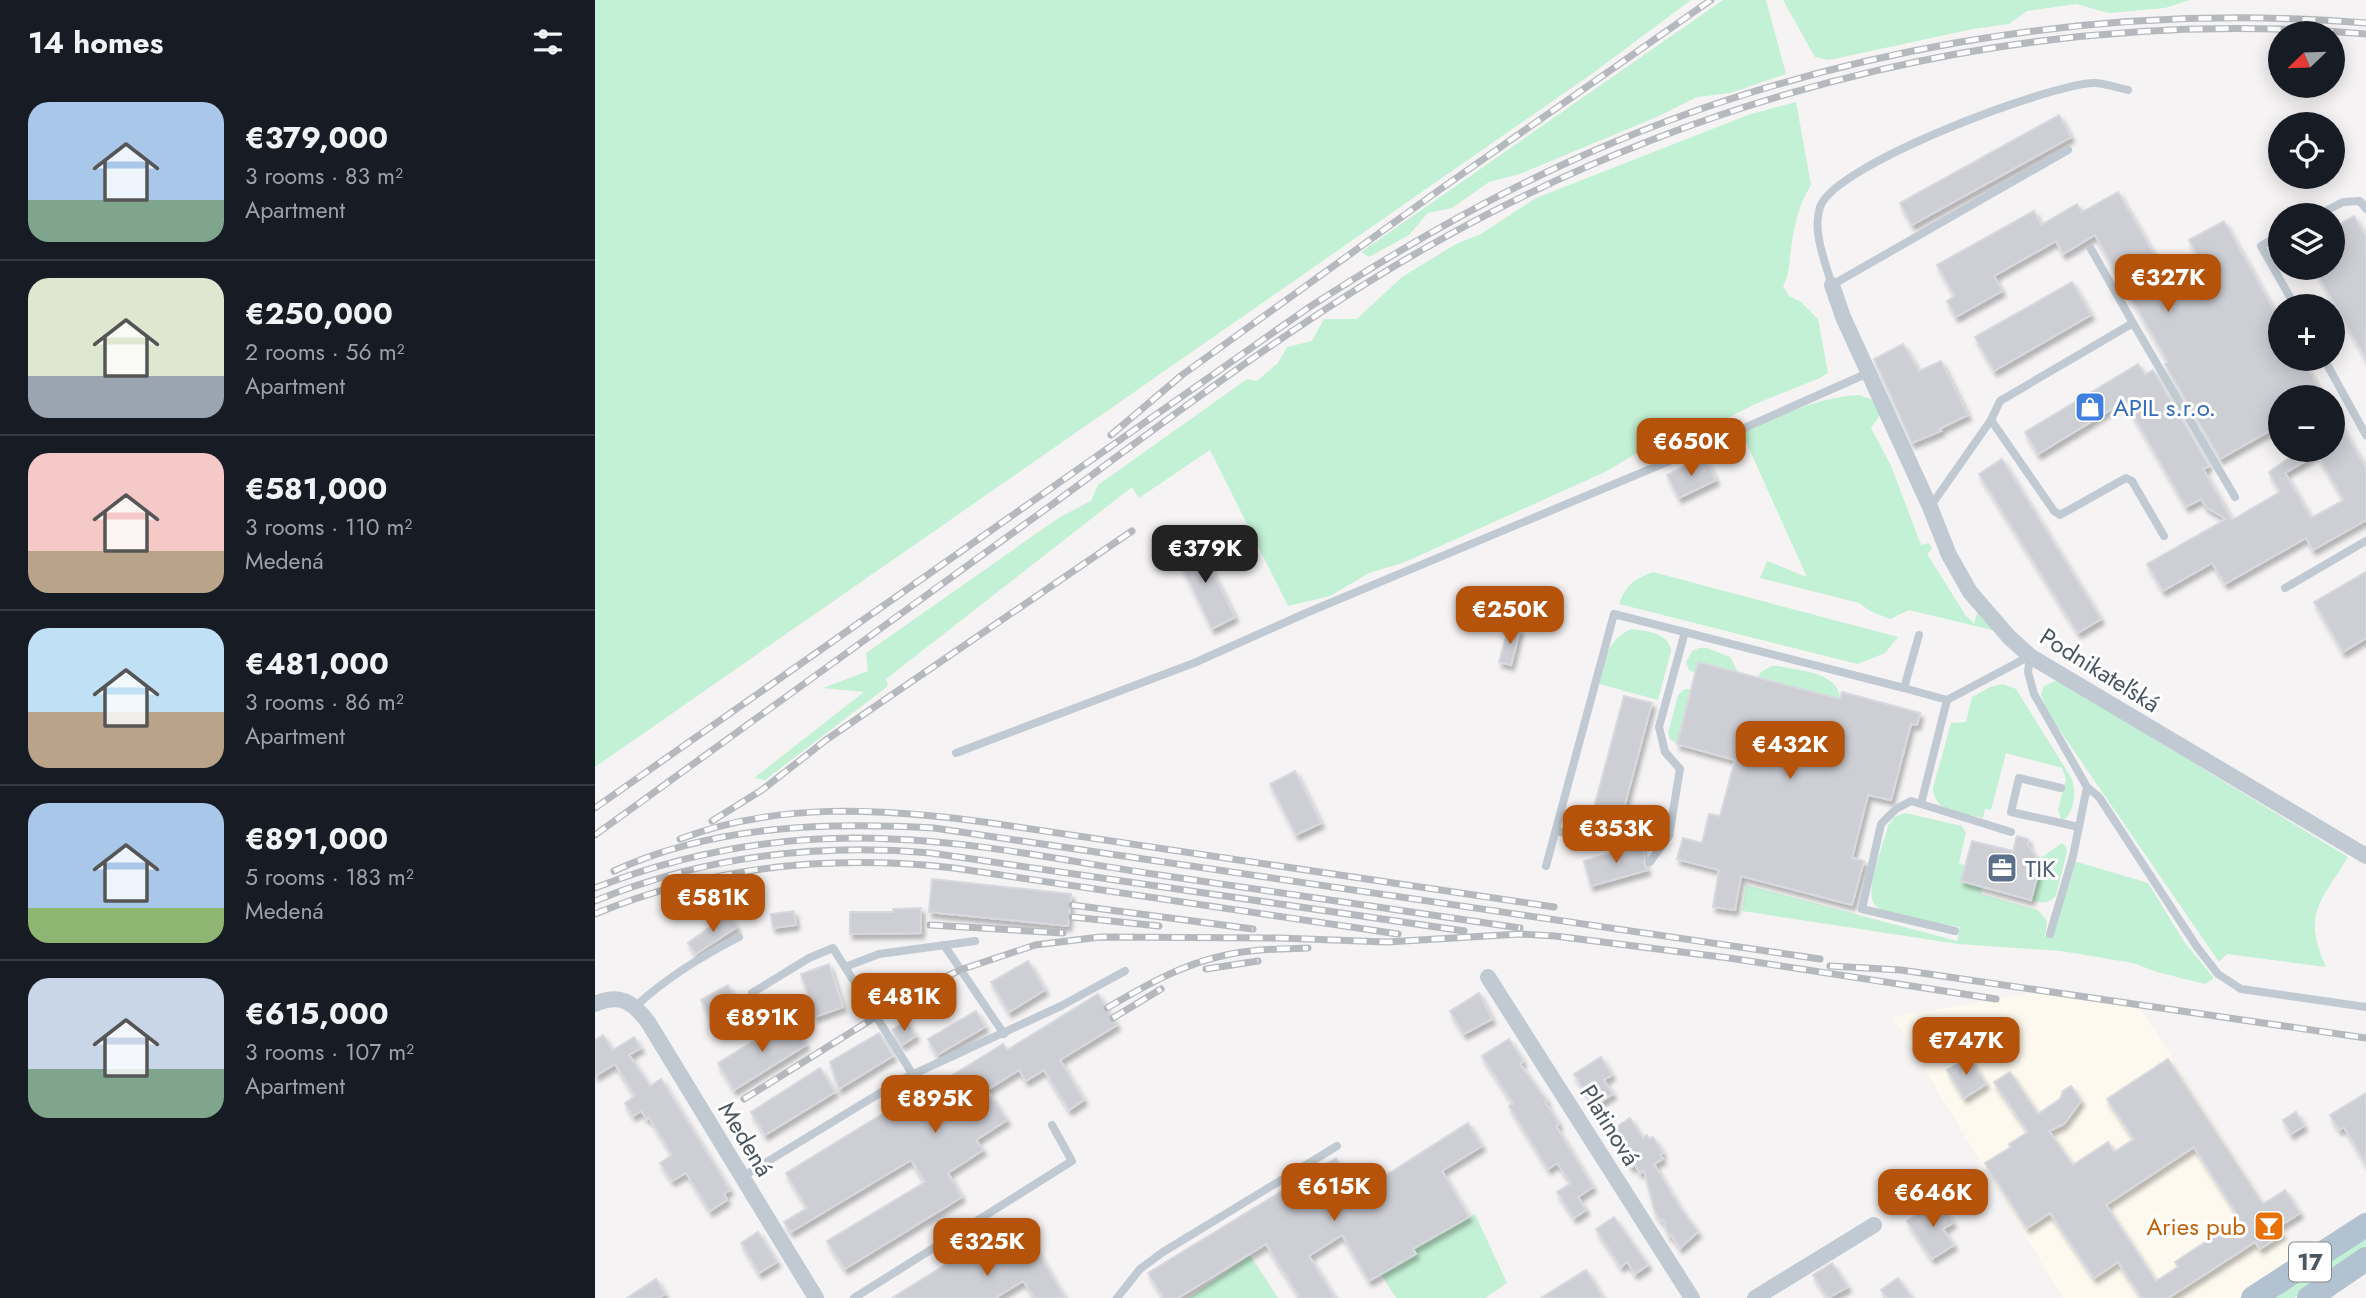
<!DOCTYPE html>
<meta charset="utf-8">
<style>
:root{--surface:#171b24;--page:#242831;--text:#f1f3f6;--muted:#9ea1a6;--line:#363941;--accent:#b45309}
body{margin:0;font-family:Jost,sans-serif;background:var(--page);color:var(--text);height:100vh;display:flex;flex-direction:column;font-size:26px;white-space:nowrap}
*{box-sizing:border-box;margin:0}
p{font-size:23px;color:var(--muted)}
.icon{flex:none;width:38px;height:38px;fill:none;stroke:currentColor;stroke-width:2;stroke-linecap:round;stroke-linejoin:round}
.map{position:relative;flex:1;overflow:hidden}
.side{display:flex;flex-direction:column;background:var(--surface);width:595px}
.side>*{flex:none}
.needle{width:46px;rotate:247deg}
.controls{position:absolute;left:1673px;top:21px;display:grid;gap:14px}
.controls a{display:grid;place-items:center;width:77px;height:77px;border-radius:50%;background:var(--surface);box-shadow:0 4px 18px #0003;font-size:35px}
.price{position:absolute;translate:-50% -60px;padding:0 16px;border-radius:14px;background:var(--accent);color:#fff;font-size:23px;line-height:46px;filter:drop-shadow(0 2px 4px #0008)}
.price::after{content:'';position:absolute;left:50%;top:42px;width:21px;height:16px;margin-left:-10px;background:inherit;clip-path:polygon(0 0,100% 0,50% 100%)}
.price.active{background:#222;color:#fff}
ul{padding:0;list-style:none}
li{display:flex;align-items:center;gap:21px;height:175px;padding:0 28px}
li+li{border-top:2px solid var(--line)}
li span{display:grid;place-items:center;flex:none;width:196px;height:140px;border-radius:21px;color:#555}
li>.icon{margin-inline-start:auto}
span .icon{width:84px;height:84px;fill:#fffc;stroke-width:1}
li b{font-size:30px}
h2{display:flex;justify-content:space-between;align-items:center;height:84px;padding:0 28px;font-size:30px}
main{display:flex;flex:1;min-height:0}
.map>svg:first-child{display:block}
</style>
<main>
<section class="side">
<h2>14 homes<svg class="icon" aria-label="filters" viewBox="0 0 24 24"><path d="M4 7h16M4 17h16"/><circle cx="9" cy="7" r="2"/><circle cx="15" cy="17" r="2"/></svg></h2>
<ul>
<li><span style="background:linear-gradient(#a9c7e8 70%,#7fa58c 0)"><svg class="icon" aria-label="home" viewBox="0 0 24 24"><path d="M3 11l9-7 9 7M6 9v11h12V9"/></svg></span><div><b>€379,000</b><p>3 rooms · 83 m²</p><p>Apartment</p></div></li>
<li><span style="background:linear-gradient(#dfe7d0 70%,#9aa5b1 0)"><svg class="icon" aria-label="home" viewBox="0 0 24 24"><path d="M3 11l9-7 9 7M6 9v11h12V9"/></svg></span><div><b>€250,000</b><p>2 rooms · 56 m²</p><p>Apartment</p></div></li>
<li><span style="background:linear-gradient(#f6c9c9 70%,#b9a48a 0)"><svg class="icon" aria-label="home" viewBox="0 0 24 24"><path d="M3 11l9-7 9 7M6 9v11h12V9"/></svg></span><div><b>€581,000</b><p>3 rooms · 110 m²</p><p>Medená</p></div></li>
<li><span style="background:linear-gradient(#bfe0f5 60%,#b9a48a 0)"><svg class="icon" aria-label="home" viewBox="0 0 24 24"><path d="M3 11l9-7 9 7M6 9v11h12V9"/></svg></span><div><b>€481,000</b><p>3 rooms · 86 m²</p><p>Apartment</p></div></li>
<li><span style="background:linear-gradient(#a9c7e8 75%,#8fb573 0)"><svg class="icon" aria-label="home" viewBox="0 0 24 24"><path d="M3 11l9-7 9 7M6 9v11h12V9"/></svg></span><div><b>€891,000</b><p>5 rooms · 183 m²</p><p>Medená</p></div></li>
<li><span style="background:linear-gradient(#c9d6e8 65%,#7fa58c 0)"><svg class="icon" aria-label="home" viewBox="0 0 24 24"><path d="M3 11l9-7 9 7M6 9v11h12V9"/></svg></span><div><b>€615,000</b><p>3 rooms · 107 m²</p><p>Apartment</p></div></li>
</ul>
</section>
<div class="map">
<svg width="1771" height="1298" viewBox="0 0 1771 1298">
<defs>
<filter id="shadow"><feDropShadow dx="3" dy="5" stdDeviation="2" flood-color="#0004"/></filter>
</defs>
<rect width="100%" height="100%" fill="#f5f3f3"/>
<!-- commercial -->
<path fill="#fdf9ef" d="M1450 991 1542 1004 1711 1264 1658 1298H1468L1298 1017Z"/>
<!-- green -->
<g fill="#c3f1d5">
<path d="M0 0H1096L998 73 0 767Z"/>
<path d="M1128 0H1171L1191 74 1135 93 1102 97 1064 116 925 174 894 182 857 208 833 213 814 235 774 257 766 252Z"/>
<path d="M1188 0H1595L1570 8 1514 13 1481 4 1432 11 1414 24 1378 29 1234 60 1220 57Z"/>
<path d="M1201 102 1216 185C1204 204 1199 226 1196 248 1194 263 1195 273 1188 286L1194 296 1206 302 1223 319 1233 373 1225 378 1160 404 1097 436 1062 441 1012 471 810 562 774 573 735 596 693 606 615 450 544 498 537 487 291 679 293 686 170 780 159 778 269 692 228 688 273 671 271 653 465 517 496 501 503 485 652 379 662 381 683 363 692 347 717 341 729 319H762L807 277 861 244 886 234 941 198 1153 115Z"/>
<path d="M1264 395 1278 400 1285 415 1276 428 1296 466 1326 545 1334 543 1337 549 1332 554 1371 616 1379 623 1383 611 1401 631 1314 610 1295 619 1275 611 1264 603 1165 578 1172 561 1212 577 1147 433C1185 416 1222 397 1264 395Z"/>
<path d="M1058 572 1303 637 1290 653 1263 664 1024 604C1030 586 1039 579 1058 572Z"/>
<path d="M1036 629C1052 631 1074 633 1076 651L1063 700 1004 684C1010 659 1010 642 1036 629Z"/>
<path d="M1104 648H1112L1135 657 1143 672 1100 673 1094 670 1091 662 1097 651Z"/>
<path d="M1176 666H1184C1205 671 1244 672 1245 699L1163 678 1165 673Z"/>
<path d="M1462 680 1753 857C1725 903 1707 914 1731 967L1632 954 1624 962 1453 713 1446 694 1449 686Z"/>
<path d="M1408 684 1421 689 1477 779C1481 792 1480 809 1470 819H1466L1463 810 1471 779 1467 768 1411 753 1396 810 1390 809 1388 818C1369 813 1338 813 1338 788L1356 723 1371 722 1377 697 1395 687Z"/>
<path d="M1090 689H1096L1082 744 1075 739 1073 733 1083 695Z"/>
<path d="M1310 813 1367 826 1371 833 1364 863 1371 866 1387 887 1386 894 1443 910 1452 921 1450 936 1457 938 1479 861 1553 883 1590 943 1619 978 1610 984 1562 972 1538 963 1466 951 1363 944 1147 911 1151 885 1362 941 1365 927 1296 914C1289 912 1282 909 1278 902 1271 887 1289 843 1293 826L1299 817Z"/>
<path d="M1467 843 1471 847 1472 852 1461 895C1454 905 1446 903 1436 900L1444 870 1443 860Z"/>
<path d="M880 1214 912 1283 890 1298H801L786 1274 821 1254 818 1249Z"/>
<path d="M1771 1236V1248L1699 1298H1674Z"/>
<path d="M655 1255 683 1298H594Z"/>
</g>
<!-- building -->
<g fill="#cdcfd5" stroke="#d7d9de" stroke-width="2" fill-rule="evenodd" filter="url(#shadow)">
<path d="M1464 115 1476 137 1317 225 1305 203Z"/>
<path d="M1523 192 1577 285 1609 267 1594 240 1629 221 1685 321V359H1707L1729 397H1685V425L1625 459 1570 364 1573 362 1500 235 1468 254 1461 241 1399 276 1407 291 1361 317 1352 301 1360 296 1342 265 1439 211 1446 225 1482 204 1487 212Z"/>
<path d="M1759 216 1771 236V359L1719 268H1738V228Z"/>
<path d="M1477 282 1496 315 1399 371 1380 337Z"/>
<path d="M1308 344 1324 371 1346 361 1373 415 1344 429 1346 431 1317 443 1279 359Z"/>
<path d="M1543 364 1550 375 1558 370 1614 466 1608 469 1637 520 1685 492 1674 472 1698 455 1695 450H1738V412L1771 468V520L1718 550 1711 538 1630 584 1617 563 1568 591 1552 564 1631 519 1611 507 1606 499 1591 507 1530 401 1443 454 1430 432ZM1722 454 1749 500 1716 518 1690 473Z"/>
<path d="M1109 457 1121 480 1084 498 1072 475Z"/>
<path d="M1407 459 1506 619 1483 633 1384 474Z"/>
<path d="M602 541 640 617 617 629 580 552Z"/>
<path d="M1771 572V638L1748 652 1719 602Z"/>
<path d="M914 626 925 630 916 665 904 662Z"/>
<path d="M1103 662 1245 699 1247 692 1325 713 1322 725 1316 724 1296 800 1273 795 1257 858 1269 861 1257 905 1146 876 1140 910 1118 907 1124 870 1082 859 1088 838 1107 843 1114 814 1125 816 1140 760 1082 744Z"/>
<path d="M1029 696 1057 703 1024 827 996 819Z"/>
<path d="M700 771 726 823 701 835 675 784Z"/>
<path d="M1422 836 1433 839V845L1443 860 1444 870 1436 900 1366 881 1377 841 1418 851Z"/>
<path d="M1046 845 1050 858 1049 864 1053 870 996 886 989 861Z"/>
<path d="M337 879 476 894 473 926 334 912Z"/>
<path d="M326 908V933L255 934V912H298V909Z"/>
<path d="M199 911 201 925 178 928 176 914Z"/>
<path d="M133 914 142 927 101 954 93 943Z"/>
<path d="M433 961 450 990 414 1012 396 982Z"/>
<path d="M234 964 248 1007 220 1017 206 974Z"/>
<path d="M133 985 149 1015 122 1029 106 1000Z"/>
<path d="M884 993 897 1019 869 1034 855 1011Z"/>
<path d="M503 994 522 1025 465 1060 489 1100 474 1110 449 1070 431 1081 424 1070 392 1090 412 1120 381 1140 388 1150 353 1173 367 1197 250 1269 232 1241 330 1182 316 1160 196 1232 189 1222 212 1208 191 1173 323 1092 325 1095 408 1044 412 1050Z"/>
<path d="M381 1011 390 1027 342 1055 333 1039Z"/>
<path d="M195 1019 211 1045 139 1090 123 1063Z"/>
<path d="M311 1021 321 1036 307 1045 297 1030Z"/>
<path d="M284 1033 298 1056 244 1089 235 1062Z"/>
<path d="M8 1035 18 1050 39 1037 46 1048 34 1055 55 1086 66 1079 135 1190 129 1194 132 1200 115 1211 91 1173 77 1181 65 1163 77 1155 54 1117 52 1119 46 1111 38 1116 30 1103 40 1096 20 1064 0 1076V1040Z"/>
<path d="M914 1039 928 1061 925 1064 952 1101 950 1102 964 1124 961 1126 998 1187 983 1197 991 1210 979 1218 962 1192 976 1183 962 1163 953 1169 914 1106 918 1103 887 1056Z"/>
<path d="M1006 1057 1017 1075 1009 1080 1018 1094 999 1106 979 1074Z"/>
<path d="M1374 1057 1391 1084 1369 1098 1352 1070Z"/>
<path d="M1573 1059 1668 1204 1690 1190 1705 1213 1683 1227 1688 1234 1665 1249 1660 1242 1573 1298H1547L1523 1262 1499 1278 1455 1213 1432 1228 1390 1163 1416 1147 1414 1144 1433 1132 1399 1082 1415 1072 1443 1114 1465 1099 1468 1091 1476 1086 1486 1101 1469 1124 1454 1131 1478 1165 1513 1142 1519 1152 1539 1139 1512 1099ZM1599 1147 1645 1219 1580 1262 1583 1267 1561 1281 1511 1205Z"/>
<path d="M225 1068 240 1092 170 1135 156 1112Z"/>
<path d="M1771 1093V1164L1749 1127 1744 1130 1735 1115Z"/>
<path d="M1701 1112 1709 1126 1696 1134 1688 1120Z"/>
<path d="M1035 1118 1048 1138 1052 1135 1054 1139 1058 1137 1068 1153 1065 1155 1068 1159 1059 1164 1084 1206 1103 1232 1085 1248 1076 1235 1074 1236 1068 1220 1066 1221 1060 1212 1049 1170 1045 1173 1040 1165 1036 1167 1014 1132Z"/>
<path d="M873 1123 887 1146 847 1171 874 1217 818 1249 821 1254 774 1281 747 1235 714 1256 740 1298H705L671 1244 583 1298H569L553 1273 741 1158 763 1193Z"/>
<path d="M1344 1200 1358 1223 1348 1229 1359 1245 1337 1259 1312 1221Z"/>
<path d="M1019 1217 1053 1265 1040 1274 1032 1262 1026 1267 1001 1229Z"/>
<path d="M163 1232 182 1262 164 1273 146 1243Z"/>
<path d="M438 1244 470 1298H440L428 1281 400 1298H297L379 1247 392 1268Z"/>
<path d="M1237 1263 1253 1287 1233 1298 1218 1275Z"/>
<path d="M991 1270 1008 1298H946Z"/>
<path d="M1303 1278 1317 1298H1292L1286 1290Z"/>
<path d="M61 1279 70 1294 64 1298H32Z"/>
</g>
<g fill="none" stroke-linecap="round" stroke-linejoin="round">
<!-- lane -->
<g stroke="#c1cad2" stroke-width="8">
<path d="M1473 150 1237 285C1230 262 1217 231 1225 207 1240 164 1450 86 1497 83 1508 82 1522 88 1533 90"/>
<path d="M1723 215 1748 202 1765 201 1771 209"/>
<path d="M1685 235 1666 246 1700 306"/>
<path d="M1496 249 1538 323"/>
<path d="M1729 359 1771 435"/>
<path d="M1396 420 1405 401 1538 323 1640 497"/>
<path d="M1335 507 1396 420 1459 511 1465 515 1531 478 1537 481 1569 536"/>
<path d="M1690 588 1771 541"/>
<path d="M1324 635 1309 688 1352 700 1326 804 1316 801 1301 809 1286 824 1267 909 1360 931"/>
<path d="M1435 656 1433 672 1439 694 1492 787 1478 856 1455 934"/>
<path d="M1352 700 1435 656"/>
<path d="M361 753 599 663 711 613 1084 457 1273 373"/>
<path d="M1492 787 1504 797 1602 947 1623 974 1646 989 1771 1007"/>
<path d="M1466 788 1424 778 1416 812 1484 827"/>
<path d="M1326 804 1416 832"/>
<path d="M961 831 1016 841 1074 836 1085 769 1070 752 1064 727 1090 632"/>
<path d="M1055 862 1074 836"/>
<path d="M951 866 1019 614 1309 688"/>
<path d="M349 945 409 1034"/>
<path d="M250 967 284 954 380 941"/>
<path d="M157 993 214 958 238 948 318 1075"/>
<path d="M41 1006C71 978 107 956 144 937"/>
<path d="M147 1177 308 1079 466 1006 530 971"/>
<path d="M259 1298 477 1161 457 1125"/>
<path d="M522 1298 545 1269 568 1252 742 1146"/>
</g>
<!-- street -->
<g stroke="#c1cad2" stroke-width="16">
<path d="M1237 285 1248 317 1335 507 1354 555 1375 592 1414 637 1435 656 1771 856"/>
<path d="M893 977 1097 1298"/>
<path d="M0 1004C25 993 38 1002 53 1022L221 1298"/>
<path d="M1160 1298 1279 1225"/>
</g>
<!-- primary -->
<g stroke="#b3c2d1" stroke-width="24">
<path d="M1658 1298 1771 1225"/>
<path d="M1714 1298 1771 1259"/>
</g>
<!-- rail casing -->
<g stroke="#b5b8bd" stroke-width="7">
<g id="rail">
<path d="M516 435 587 375 847 188 1116 0"/>
<path d="M0 808 713 308C795 255 878 206 967 165 1215 51 1499 1 1771 23"/>
<path d="M117 821 167 790 231 740 537 531"/>
<path d="M0 835C152 726 303 615 455 506 576 417 696 325 827 250 1110 87 1444 6 1771 34"/>
<path d="M85 839C182 802 287 808 389 822L959 907"/>
<path d="M19 871C118 825 231 822 339 828L1225 959"/>
<path d="M0 888C94 851 195 834 296 839 383 842 471 861 558 874 680 892 803 910 925 928"/>
<path d="M0 901C107 857 222 843 336 853L869 931"/>
<path d="M477 905 658 929"/>
<path d="M0 914C115 866 236 854 359 868L803 934"/>
<path d="M477 917 564 926"/>
<path d="M335 925 468 933"/>
<path d="M1235 966 1306 970 1771 1038"/>
<path d="M611 969 663 961"/>
<path d="M512 1008C550 986 587 964 631 955 658 949 686 949 713 948"/>
<path d="M518 1018 566 989"/>
<path d="M149 1099 322 991 365 970 440 945 505 937 684 938 792 942 925 934 960 936 1134 958 1401 999"/>
</g>
</g>
<!-- rail -->
<use href="#rail" stroke="#fff" stroke-width="4.5" stroke-dasharray="13" stroke-linecap="butt"/>
</g>
<!-- icons -->
<defs>
<g id="shop-square" transform="scale(1.575)"><rect x="-9" y="-9" width="18" height="18" rx="4" fill="#3f7fe0" stroke="#fff"/><path d="M-5-2.5h2.3a2.7 3.5 0 0 1 5.4 0H5L5.5 6h-11ZM-1.5-2.5h3a1.5 2.3 0 0 0-3 0Z" fill="#fff"/></g>
<g id="office-square" transform="scale(1.575)"><rect x="-9" y="-9" width="18" height="18" rx="4" fill="#5c6f8a" stroke="#fff"/><path d="M-6-3h4V-5.5h4V-3h4V5H-6ZM-1-4.5V-3h2v-1.5ZM-6 0V1H6V0Z" fill="#fff"/></g>
<g id="bar-square" transform="scale(1.575)"><rect x="-9" y="-9" width="18" height="18" rx="4" fill="#e8710a" stroke="#fff"/><path d="M-6-5H6L.8 .8V4.5H3.5V6h-7V4.5H-.8V.8Z" fill="#fff"/></g>
</defs>
<g fill-rule="evenodd">
<use href="#shop-square" x="1495" y="407"/>
<use href="#office-square" x="1407" y="868"/>
<use href="#bar-square" x="1674" y="1226"/>
</g>
<g text-anchor="middle" dominant-baseline="central" stroke-width="6" stroke-linejoin="round" paint-order="stroke">
<!-- shield labels -->
<rect fill="#fff" stroke="#808990" stroke-width="2" x="1694" y="1242.5" width="42" height="39" rx="5"/>
<g font-size="23" font-weight="bold" fill="#4a5661">
<text x="1715" y="1262">17</text>
</g>
<!-- shop labels -->
<g font-size="24" fill="#366cbe" stroke="#fff" text-anchor="start">
<text x="1518" y="407">APIL s.r.o.</text>
</g>
<!-- street labels -->
<g font-size="24" fill="#4a5661" stroke="#fff">
<text transform="translate(1505 670) rotate(32)">Podnikateľská</text>
<text transform="translate(1015 1125) rotate(58)">Platinová</text>
<text transform="translate(151 1139) rotate(59)">Medená</text>
</g>
<!-- service labels -->
<g font-size="24" fill="#4e5e75" stroke="#fff" text-anchor="start">
<text x="1430" y="868">TIK</text>
</g>
<!-- food labels -->
<g font-size="24" fill="#c56008" stroke="#fff" text-anchor="end">
<text x="1651" y="1226">Aries pub</text>
</g>
</g>
</svg>
<div class="controls">
<a><svg class="needle" viewBox="-14 -14 28 28"><path d="M0-13l5 13h-10z" fill="#e53935"/><path d="M0 13l5-13h-10z" fill="#9ea1a6"/></svg></a>
<a><svg class="icon" aria-label="locate" viewBox="0 0 24 24"><circle cx="12" cy="12" r="6"/><path d="M12 2v4M12 18v4M2 12h4M18 12h4"/></svg></a>
<a><svg class="icon" aria-label="layers" viewBox="0 0 24 24"><path d="M12 4l9 5-9 5-9-5zM3 14l9 5 9-5"/></svg></a>
<a>+</a>
<a>−</a>
</div>
<b class="price" style="left:1573px;top:314px">€327K</b>
<b class="price" style="left:1096px;top:478px">€650K</b>
<b class="price active" style="left:610px;top:585px">€379K</b>
<b class="price" style="left:915px;top:646px">€250K</b>
<b class="price" style="left:1195px;top:781px">€432K</b>
<b class="price" style="left:1021px;top:865px">€353K</b>
<b class="price" style="left:118px;top:934px">€581K</b>
<b class="price" style="left:309px;top:1033px">€481K</b>
<b class="price" style="left:167px;top:1054px">€891K</b>
<b class="price" style="left:1371px;top:1077px">€747K</b>
<b class="price" style="left:340px;top:1135px">€895K</b>
<b class="price" style="left:739px;top:1223px">€615K</b>
<b class="price" style="left:1338px;top:1229px">€646K</b>
<b class="price" style="left:392px;top:1278px">€325K</b>
</div>
</main>
